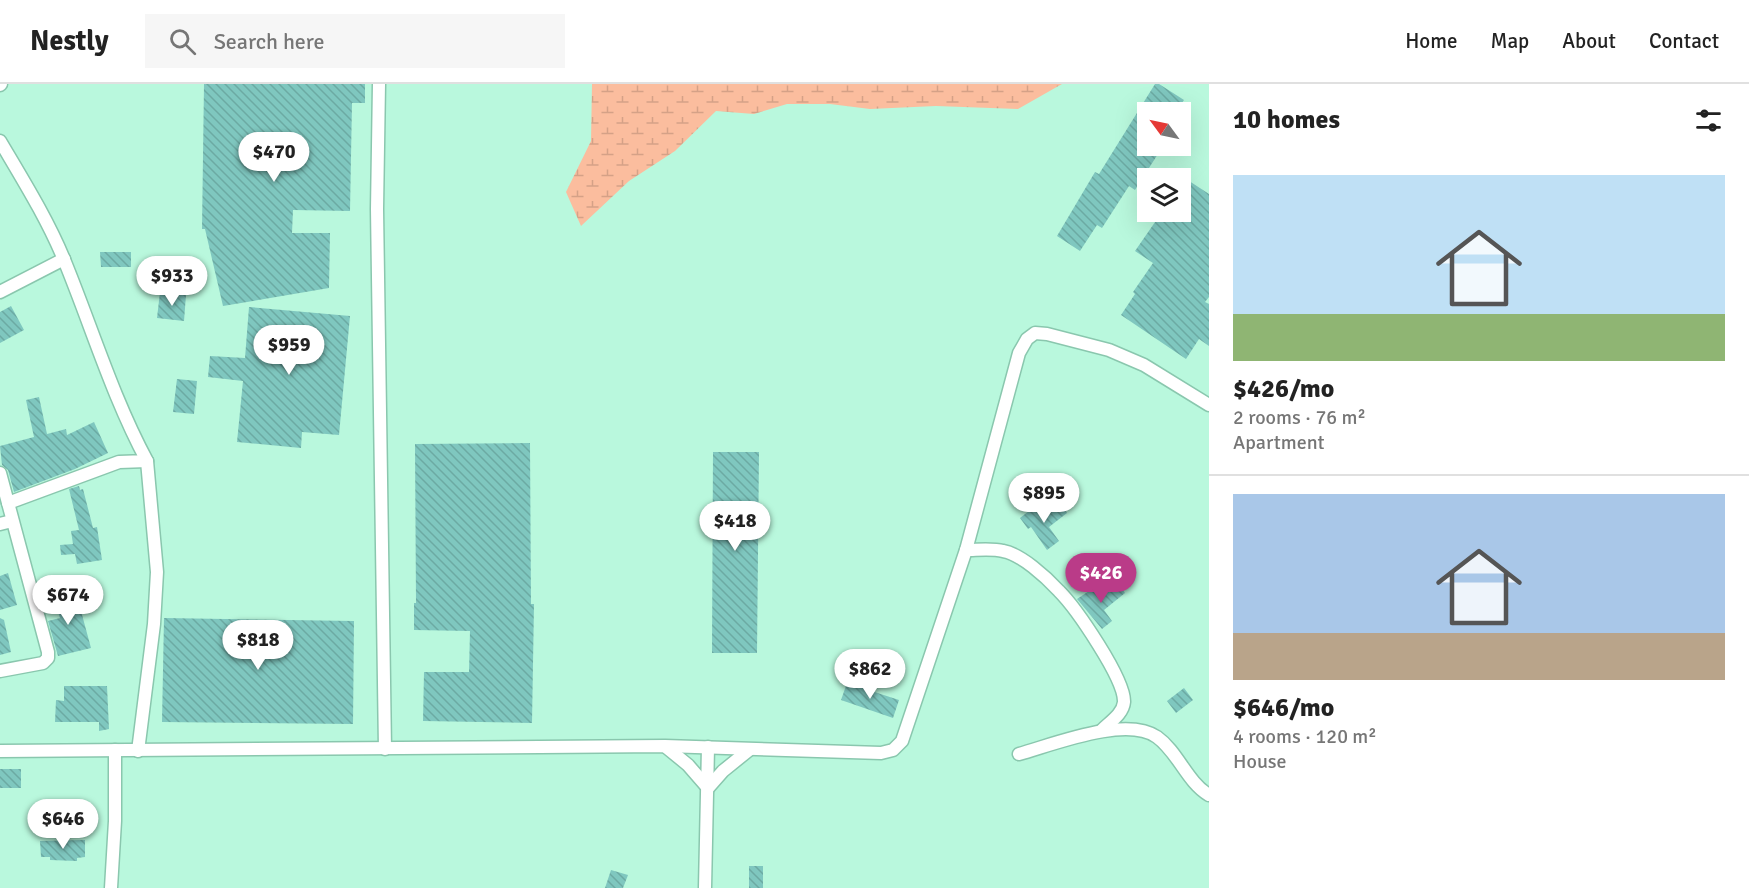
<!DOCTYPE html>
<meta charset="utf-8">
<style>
:root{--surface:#fff;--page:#f6f6f6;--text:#222;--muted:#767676;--line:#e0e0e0;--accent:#ba3b88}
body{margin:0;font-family:Signika,sans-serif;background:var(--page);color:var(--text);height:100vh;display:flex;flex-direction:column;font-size:22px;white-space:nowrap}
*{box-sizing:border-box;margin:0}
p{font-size:20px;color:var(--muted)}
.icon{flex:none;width:33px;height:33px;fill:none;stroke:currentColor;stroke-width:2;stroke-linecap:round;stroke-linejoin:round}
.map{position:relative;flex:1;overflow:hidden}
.details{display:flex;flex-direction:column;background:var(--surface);width:540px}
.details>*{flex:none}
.needle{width:39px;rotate:303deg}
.buttons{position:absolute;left:1137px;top:18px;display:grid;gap:12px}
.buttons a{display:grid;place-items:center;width:54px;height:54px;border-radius:0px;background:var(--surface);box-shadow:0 6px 24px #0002;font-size:30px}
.price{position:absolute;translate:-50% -51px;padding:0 14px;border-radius:21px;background:#fff;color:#222;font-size:20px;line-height:39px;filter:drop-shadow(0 2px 3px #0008)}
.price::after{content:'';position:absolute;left:50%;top:36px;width:18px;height:14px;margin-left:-9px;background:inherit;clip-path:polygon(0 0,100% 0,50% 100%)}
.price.active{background:var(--accent);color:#fff}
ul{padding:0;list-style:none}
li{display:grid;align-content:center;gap:12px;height:318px;padding:0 24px}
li+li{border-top:2px solid var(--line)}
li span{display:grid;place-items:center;height:186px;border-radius:0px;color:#555}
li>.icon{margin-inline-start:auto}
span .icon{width:108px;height:108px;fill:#fffc;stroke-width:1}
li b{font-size:26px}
h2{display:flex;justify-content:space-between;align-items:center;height:72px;padding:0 24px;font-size:26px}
header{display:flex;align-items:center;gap:36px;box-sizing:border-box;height:84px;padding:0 30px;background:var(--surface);border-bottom:2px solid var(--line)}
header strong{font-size:28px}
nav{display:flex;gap:33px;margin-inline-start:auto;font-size:21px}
.search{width:420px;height:54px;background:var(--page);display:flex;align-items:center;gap:15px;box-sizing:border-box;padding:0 21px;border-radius:0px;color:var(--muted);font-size:22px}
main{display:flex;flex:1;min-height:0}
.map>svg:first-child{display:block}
</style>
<header>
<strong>Nestly</strong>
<div class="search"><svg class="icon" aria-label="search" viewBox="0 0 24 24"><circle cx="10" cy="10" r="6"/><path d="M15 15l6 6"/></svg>Search here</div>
<nav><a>Home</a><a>Map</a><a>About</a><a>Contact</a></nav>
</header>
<main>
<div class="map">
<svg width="1209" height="804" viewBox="0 0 1209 804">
<defs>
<pattern id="wetland-marsh" width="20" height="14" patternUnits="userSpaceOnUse" patternTransform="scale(1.5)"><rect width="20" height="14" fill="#fbbd9e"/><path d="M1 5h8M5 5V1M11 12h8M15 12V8" fill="none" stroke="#d5a187"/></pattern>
<pattern id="building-back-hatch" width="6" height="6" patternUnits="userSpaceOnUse" patternTransform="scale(1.5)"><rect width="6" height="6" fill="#7fc7bf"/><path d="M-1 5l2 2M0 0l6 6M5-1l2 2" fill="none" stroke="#6caaa3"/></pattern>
</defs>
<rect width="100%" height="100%" fill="#b9f8dd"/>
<!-- wetland -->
<path fill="url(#wetland-marsh)" d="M592 0H1062L1018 25 936 22 870 25 830 20H787L754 30 716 27 675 67 629 97 581 142 566 108 591 57Z"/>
<!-- building -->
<g fill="url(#building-back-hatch)">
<path d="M204 0H365V19H352L350 127 293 126 292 149H330L329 204 223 222 205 145H202Z"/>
<path d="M1155 0H1159L1184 16 1176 28H1148V62H1163L1135 106 1129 102 1102 144 1097 141 1080 167 1057 152 1095 88 1099 90Z"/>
<path d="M1180 91 1209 110V213L1205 218 1209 220V262L1199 255 1186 275 1121 231 1135 210 1133 208 1153 179 1135 167 1162 128H1180Z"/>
<path d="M100 168H131V183H101Z"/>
<path d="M160 208 186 211 184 237 157 234Z"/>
<path d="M11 222 24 246 0 259V228Z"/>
<path d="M249 223 350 232 339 351 302 348 301 364 237 358 243 297 208 293 210 272 245 274Z"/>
<path d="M177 295 197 297 194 330 173 328Z"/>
<path d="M39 313 47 350 66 345 67 351 94 338 108 369 75 385 14 408 8 386 2 381 0 362 34 353 26 316Z"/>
<path d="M530 359 531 520H534L532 639 423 637 424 588H469L470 547 414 546V519H416L415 360Z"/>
<path d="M713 368H759L757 569H712Z"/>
<path d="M79 402 80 406 83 405 93 444 97 443 102 476 77 480 75 470 61 471 60 461 73 460 71 447 79 446 69 405Z"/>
<path d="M1060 419 1067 429 1049 443 1059 457 1047 466 1031 443 1028 445 1020 434 1034 423 1041 433Z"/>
<path d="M8 489 17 521 0 526V492Z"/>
<path d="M62 498 72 530 81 527 91 564 58 572 48 537 60 534 50 502Z"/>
<path d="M1118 499 1125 509 1104 526 1112 537 1102 545 1077 515 1095 503 1101 512Z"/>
<path d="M0 534 4 536 11 568 0 571Z"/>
<path d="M164 534 354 537 353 640 162 638Z"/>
<path d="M847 599 899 616 893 634 841 616Z"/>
<path d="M64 602H107L109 645 99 647V638H55L56 616 64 617Z"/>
<path d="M1184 604 1193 616 1176 629 1167 617Z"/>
<rect x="0" y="685" width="21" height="19"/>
<path d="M85 756V773L77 774V777L50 776V773H41L40 757Z"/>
<rect x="749" y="782" width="14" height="22"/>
<path d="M611 786 628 791 623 804H605Z"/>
</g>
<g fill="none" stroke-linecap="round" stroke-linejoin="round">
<!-- minor casing -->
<g stroke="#8ac7ae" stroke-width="15">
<g id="minor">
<path d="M379 0 377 125 385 665"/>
<path d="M0 1 1 0"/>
<path d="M0 57C23 96 48 136 65 178 92 244 113 314 147 377L119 378 8 419"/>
<path d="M0 208 64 175"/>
<path d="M0 389 48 568V574L43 579 0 587"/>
<path d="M0 440 12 437"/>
<path d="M966 466C977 466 992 464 1003 467 1021 470 1046 493 1059 507 1076 524 1125 595 1124 618 1123 630 1110 638 1102 646"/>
<path d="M666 663 688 681 708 704 723 687 749 666"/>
<path d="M0 667 665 662 881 669 893 666 902 657 966 466 1019 269 1027 255 1035 249 1047 250 1109 266 1144 281 1209 321"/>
<path d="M138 667 154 540 157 488 147 377"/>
<path d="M1019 670C1052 661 1126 631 1157 653 1178 668 1187 698 1209 711"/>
<path d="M111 804 115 737V666"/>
<path d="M705 804 708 663"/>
</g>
</g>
<!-- minor -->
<use href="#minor" stroke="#fff" stroke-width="12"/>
</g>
</svg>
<div class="buttons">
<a><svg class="needle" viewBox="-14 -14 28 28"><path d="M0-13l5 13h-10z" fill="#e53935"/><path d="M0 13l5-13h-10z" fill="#767676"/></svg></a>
<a><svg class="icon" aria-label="layers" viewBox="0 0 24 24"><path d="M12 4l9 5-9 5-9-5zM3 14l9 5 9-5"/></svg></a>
</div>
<b class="price" style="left:274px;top:99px">$470</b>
<b class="price" style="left:172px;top:223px">$933</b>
<b class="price" style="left:289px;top:292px">$959</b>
<b class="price" style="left:1044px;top:440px">$895</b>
<b class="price" style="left:735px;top:468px">$418</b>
<b class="price active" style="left:1101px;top:520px">$426</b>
<b class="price" style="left:68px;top:542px">$674</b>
<b class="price" style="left:258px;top:587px">$818</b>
<b class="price" style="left:870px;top:616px">$862</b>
<b class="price" style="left:63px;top:766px">$646</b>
</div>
<section class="details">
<h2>10 homes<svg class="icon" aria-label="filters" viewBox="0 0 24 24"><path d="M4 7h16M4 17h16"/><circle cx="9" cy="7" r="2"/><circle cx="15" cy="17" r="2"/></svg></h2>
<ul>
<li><span style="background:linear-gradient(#bfe0f5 75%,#8fb573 0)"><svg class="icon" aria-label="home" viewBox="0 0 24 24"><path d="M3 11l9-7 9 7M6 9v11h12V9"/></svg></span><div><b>$426/mo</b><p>2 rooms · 76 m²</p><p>Apartment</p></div></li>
<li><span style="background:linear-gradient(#a9c7e8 75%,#b9a48a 0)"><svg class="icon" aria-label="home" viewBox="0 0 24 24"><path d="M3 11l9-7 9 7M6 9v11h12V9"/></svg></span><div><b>$646/mo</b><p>4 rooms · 120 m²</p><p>House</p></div></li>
</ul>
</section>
</main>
